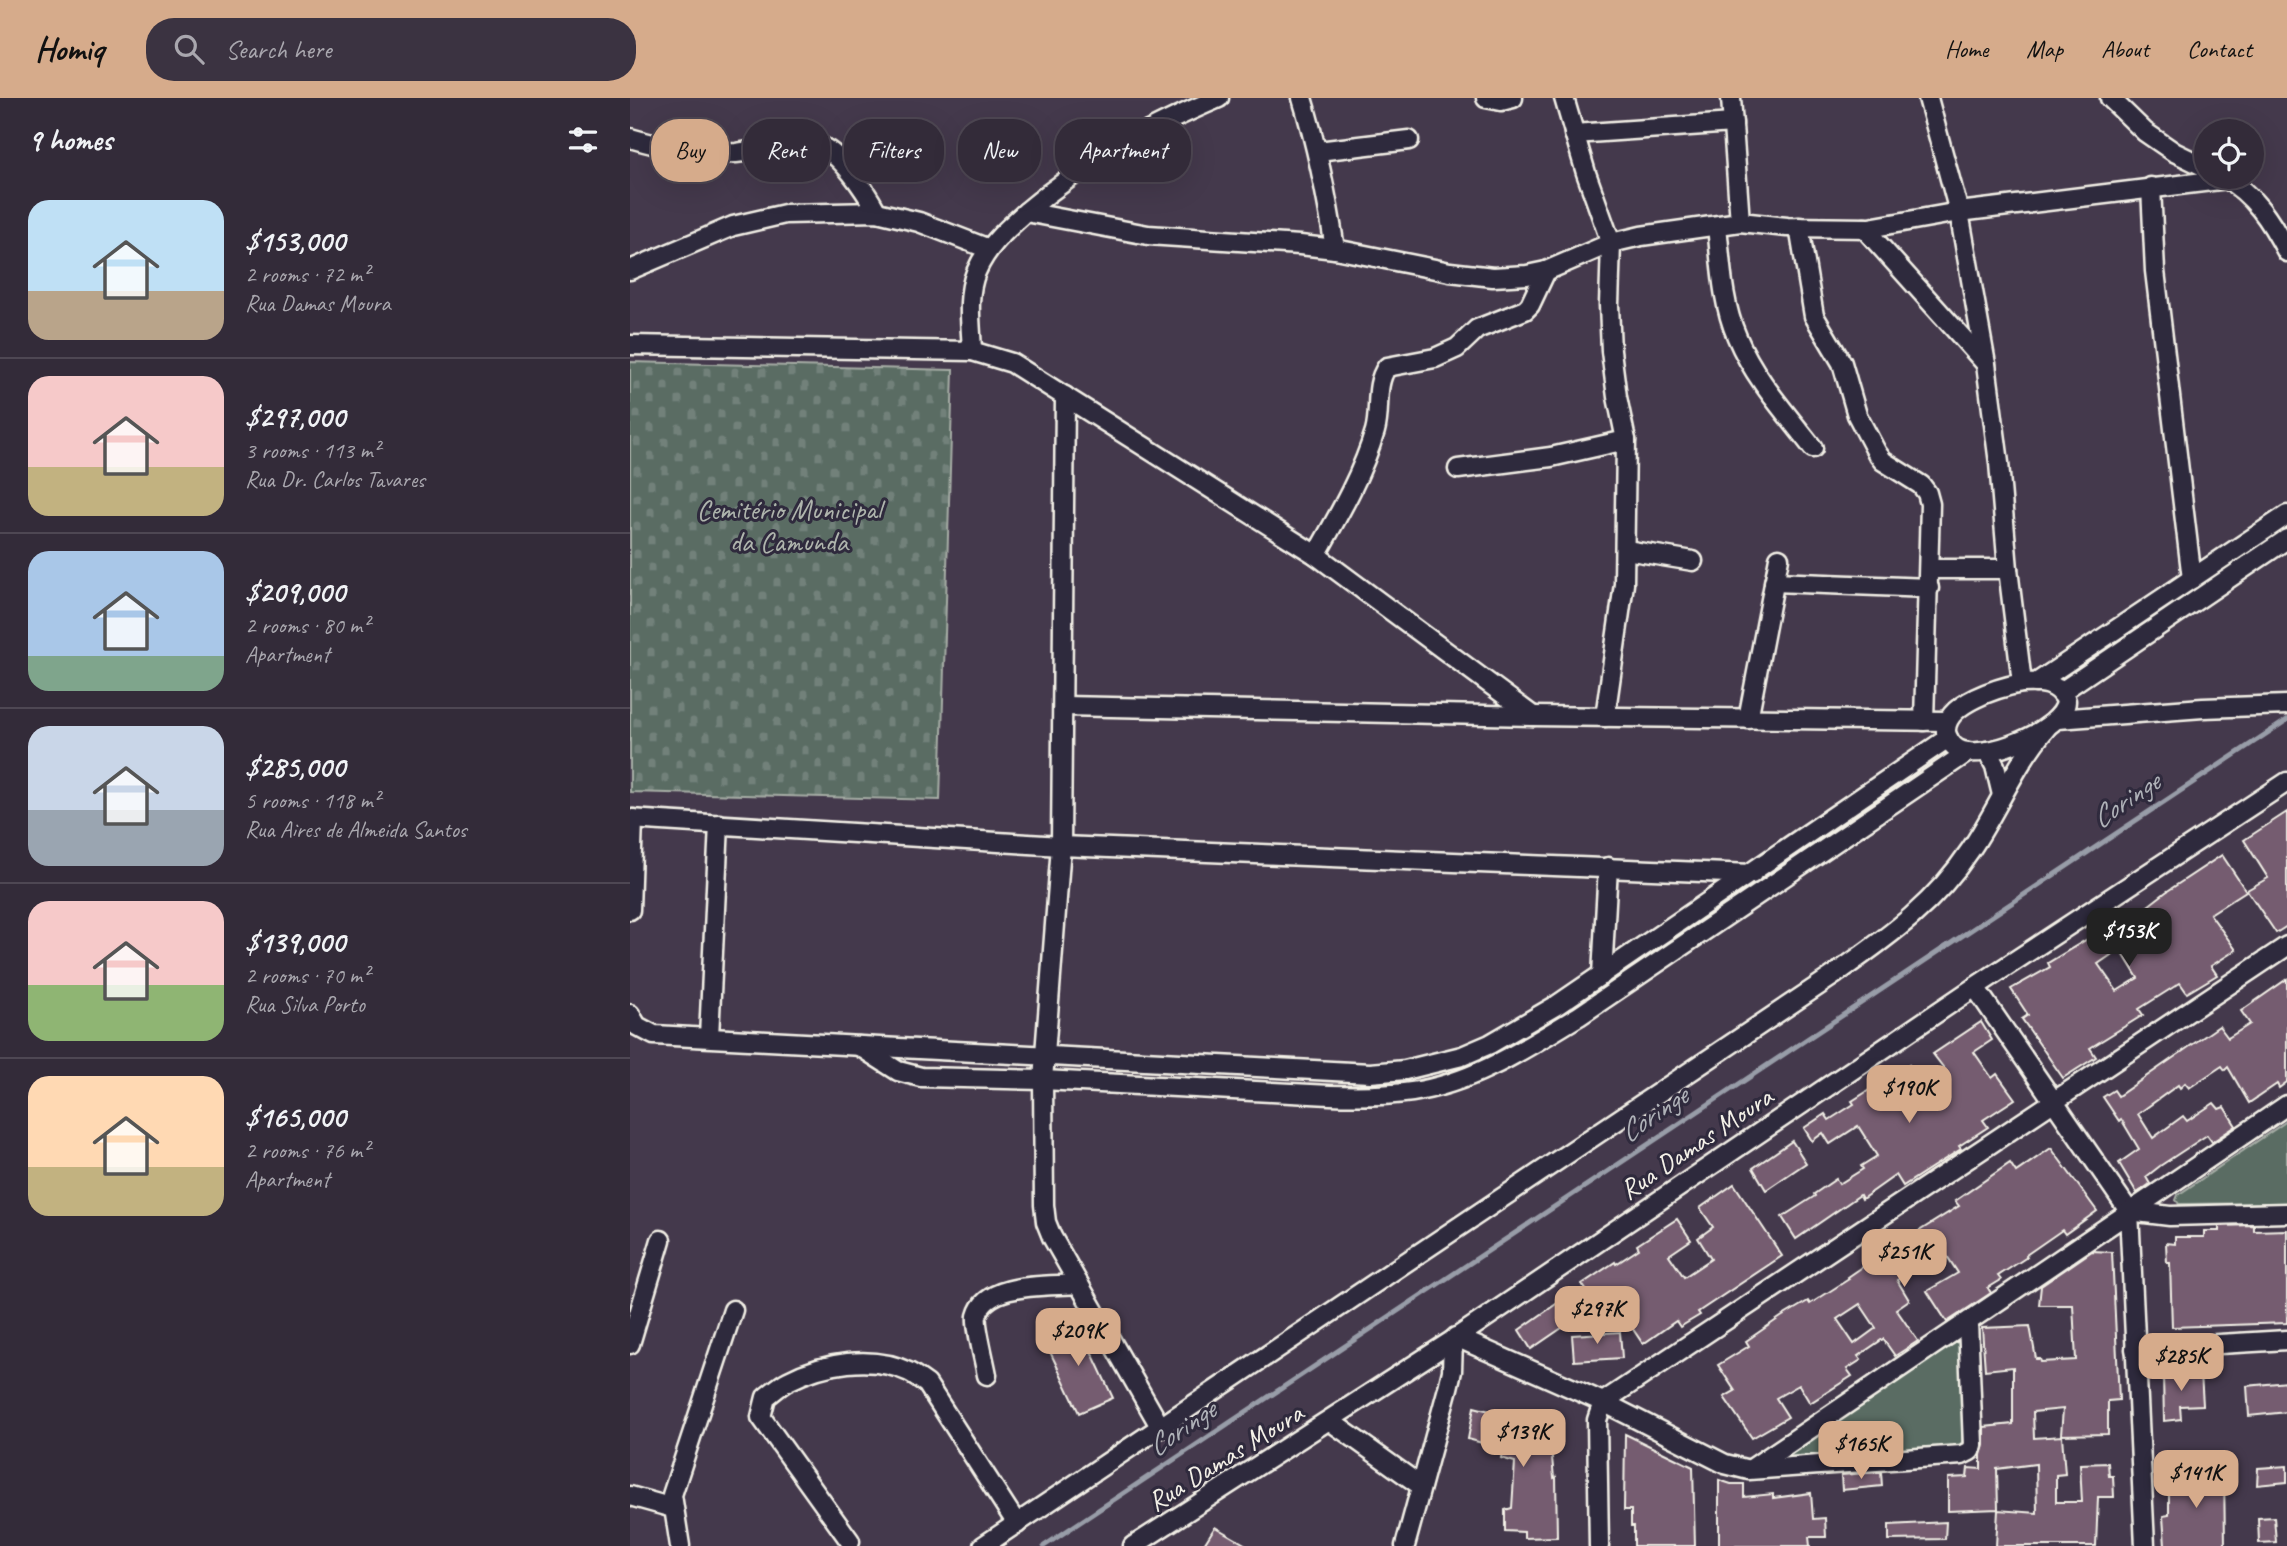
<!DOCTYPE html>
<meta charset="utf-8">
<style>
:root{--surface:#332b39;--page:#3b3341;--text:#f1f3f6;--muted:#a9a7ae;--line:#4e4753;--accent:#d6ab8b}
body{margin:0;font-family:Caveat,sans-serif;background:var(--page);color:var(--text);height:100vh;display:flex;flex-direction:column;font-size:26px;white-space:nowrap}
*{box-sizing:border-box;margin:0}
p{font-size:23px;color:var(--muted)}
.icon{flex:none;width:38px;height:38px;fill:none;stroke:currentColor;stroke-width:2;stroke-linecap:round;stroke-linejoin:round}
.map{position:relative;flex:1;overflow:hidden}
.side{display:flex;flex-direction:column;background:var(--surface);width:630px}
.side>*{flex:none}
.guide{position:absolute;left:21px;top:21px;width:665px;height:63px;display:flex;gap:14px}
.buttons{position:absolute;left:1564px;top:21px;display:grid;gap:14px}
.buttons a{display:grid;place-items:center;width:70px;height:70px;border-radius:50%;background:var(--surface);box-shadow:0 7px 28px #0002,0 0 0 2px var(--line);font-size:35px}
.price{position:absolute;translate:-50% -60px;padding:0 16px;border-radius:14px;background:var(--accent);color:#111;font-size:23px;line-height:46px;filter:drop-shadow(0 2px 4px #0008)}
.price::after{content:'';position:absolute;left:50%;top:42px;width:21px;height:16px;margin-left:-10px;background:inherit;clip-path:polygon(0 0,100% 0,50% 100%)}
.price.on{background:#222;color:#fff}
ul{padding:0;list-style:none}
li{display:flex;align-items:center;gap:21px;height:175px;padding:0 28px}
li+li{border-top:2px solid var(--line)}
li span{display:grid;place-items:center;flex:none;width:196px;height:140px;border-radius:21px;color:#555}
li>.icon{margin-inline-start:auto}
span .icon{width:84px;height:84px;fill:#fffc;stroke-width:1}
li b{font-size:30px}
h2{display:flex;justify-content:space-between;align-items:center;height:84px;padding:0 28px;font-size:30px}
.tag{padding:0 24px;border-radius:28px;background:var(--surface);box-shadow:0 7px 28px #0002,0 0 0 2px var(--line);font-size:24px;line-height:63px}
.tag.on{background:var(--accent);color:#111}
header{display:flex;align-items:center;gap:42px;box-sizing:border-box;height:98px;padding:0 35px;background:var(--accent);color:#111}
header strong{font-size:33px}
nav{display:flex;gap:38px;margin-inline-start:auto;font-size:24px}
.search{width:490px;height:63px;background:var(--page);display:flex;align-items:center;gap:18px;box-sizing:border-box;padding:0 24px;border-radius:28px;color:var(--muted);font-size:26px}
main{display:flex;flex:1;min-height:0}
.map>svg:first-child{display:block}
</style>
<header>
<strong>Homiq</strong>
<div class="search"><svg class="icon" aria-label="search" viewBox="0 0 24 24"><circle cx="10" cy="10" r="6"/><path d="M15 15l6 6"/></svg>Search here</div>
<nav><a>Home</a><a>Map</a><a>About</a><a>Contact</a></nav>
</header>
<main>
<section class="side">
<h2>9 homes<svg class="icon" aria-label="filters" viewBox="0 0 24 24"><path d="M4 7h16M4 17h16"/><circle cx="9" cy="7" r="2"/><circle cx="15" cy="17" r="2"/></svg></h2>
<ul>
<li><span style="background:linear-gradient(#bfe0f5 65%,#b9a48a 0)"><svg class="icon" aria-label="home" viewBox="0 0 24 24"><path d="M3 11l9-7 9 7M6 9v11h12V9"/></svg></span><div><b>$153,000</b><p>2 rooms · 72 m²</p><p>Rua Damas Moura</p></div></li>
<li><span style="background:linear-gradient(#f6c9c9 65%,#c2b280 0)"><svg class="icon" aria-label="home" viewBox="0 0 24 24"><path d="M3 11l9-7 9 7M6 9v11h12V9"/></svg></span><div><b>$297,000</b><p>3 rooms · 113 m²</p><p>Rua Dr. Carlos Tavares</p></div></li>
<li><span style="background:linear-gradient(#a9c7e8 75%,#7fa58c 0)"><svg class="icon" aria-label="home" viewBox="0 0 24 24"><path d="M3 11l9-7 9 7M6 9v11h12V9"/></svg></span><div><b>$209,000</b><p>2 rooms · 80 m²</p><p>Apartment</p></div></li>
<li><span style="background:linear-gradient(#c9d6e8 60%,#9aa5b1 0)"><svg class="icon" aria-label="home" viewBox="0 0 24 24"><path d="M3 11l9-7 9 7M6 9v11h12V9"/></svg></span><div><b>$285,000</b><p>5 rooms · 118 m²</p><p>Rua Aires de Almeida Santos</p></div></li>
<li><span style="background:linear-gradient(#f6c9c9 60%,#8fb573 0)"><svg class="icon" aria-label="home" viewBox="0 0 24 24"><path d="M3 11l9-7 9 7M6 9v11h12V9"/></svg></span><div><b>$139,000</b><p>2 rooms · 70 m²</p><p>Rua Silva Porto</p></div></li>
<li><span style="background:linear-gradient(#ffd9b3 65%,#c2b280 0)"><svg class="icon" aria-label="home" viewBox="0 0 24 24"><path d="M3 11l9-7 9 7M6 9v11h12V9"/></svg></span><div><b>$165,000</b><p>2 rooms · 76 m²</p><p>Apartment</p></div></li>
</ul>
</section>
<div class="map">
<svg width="1657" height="1448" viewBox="0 0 1657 1448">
<defs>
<pattern id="cemetery-stones" width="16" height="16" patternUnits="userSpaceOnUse" patternTransform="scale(1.75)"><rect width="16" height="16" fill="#5a6c64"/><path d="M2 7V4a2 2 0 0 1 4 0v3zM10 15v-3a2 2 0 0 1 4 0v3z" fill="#72817a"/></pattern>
</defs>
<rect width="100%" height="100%" fill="#44394c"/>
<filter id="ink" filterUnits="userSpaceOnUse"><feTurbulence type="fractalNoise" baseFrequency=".0143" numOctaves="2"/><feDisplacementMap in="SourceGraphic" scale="14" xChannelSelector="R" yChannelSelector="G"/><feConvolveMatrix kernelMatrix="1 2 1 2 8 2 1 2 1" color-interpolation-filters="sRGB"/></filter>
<g filter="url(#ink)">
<!-- cemetery -->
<path fill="url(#cemetery-stones)" stroke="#a7aea6" stroke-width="2" d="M0 264 323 272 310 702 0 694Z"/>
<!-- green -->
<g fill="#5a6c64" stroke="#a7aea6" stroke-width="2">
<path d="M1657 1023V1105L1549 1106 1546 1102 1548 1097Z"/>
<path d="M1329 1239 1334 1250 1332 1344 1326 1352 1163 1365 1157 1360V1354Z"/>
</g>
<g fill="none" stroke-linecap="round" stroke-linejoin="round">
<!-- stream -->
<path stroke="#989da8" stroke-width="5" d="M414 1448 1657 622"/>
</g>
<!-- building -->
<g fill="#745c6f" stroke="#f4f1e8" stroke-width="2" fill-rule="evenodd">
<path d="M1657 714V828L1646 835 1617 792 1638 780 1614 742Z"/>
<path d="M1592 757 1616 793 1580 816 1606 852 1581 868 1587 877 1557 895 1550 885 1509 911 1513 917 1460 950 1466 959 1433 980 1392 921 1398 917 1381 891 1420 869 1418 865 1459 840 1463 845 1482 833 1483 835 1536 794ZM1490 851 1508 880 1487 893 1468 866Z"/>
<path d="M1657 881V984L1649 990 1647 986 1619 1005 1598 969 1595 972 1592 968 1559 990 1555 985 1550 990 1548 987 1508 1016 1523 1040 1553 1018 1557 1023 1584 1005 1589 1011 1594 1009 1606 1028 1582 1044 1577 1037 1530 1068 1516 1079 1520 1086 1507 1095 1489 1065 1509 1051 1491 1021 1489 1023 1473 999 1484 992 1488 998 1589 928 1598 940 1620 926 1611 913Z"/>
<path d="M1351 924 1362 942 1344 954 1362 980 1367 976 1385 1001 1353 1022 1358 1029 1329 1048 1331 1051 1304 1068 1273 1088 1266 1077 1232 1101 1230 1097 1166 1141 1152 1119 1185 1098 1184 1096 1206 1081 1209 1086 1233 1071 1231 1068 1247 1058 1228 1028 1200 1046 1193 1035 1182 1043 1174 1030 1195 1016 1199 1022 1224 1006 1222 1003 1279 967 1292 988 1316 973 1303 956Z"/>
<path d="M1162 1043 1176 1065 1136 1092 1123 1070Z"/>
<path d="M1421 1050 1467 1113 1435 1136 1432 1132 1396 1157 1397 1159 1368 1178 1371 1182 1358 1190 1361 1195 1317 1224 1297 1193 1328 1175 1313 1152 1267 1182 1279 1202 1266 1211 1288 1243 1265 1258 1253 1241 1228 1258 1231 1262 1217 1271 1222 1278 1180 1305 1169 1287 1146 1300 1158 1319 1122 1340 1094 1299 1105 1293 1088 1267 1119 1248 1116 1243 1151 1219 1178 1203 1180 1206 1219 1181 1218 1179 1247 1159 1250 1163 1273 1149 1270 1145 1329 1108 1325 1103 1380 1065 1386 1074ZM1230 1206 1246 1230 1224 1246 1207 1221Z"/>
<path d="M1104 1086 1152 1158 1068 1214 1070 1217 1050 1229 1046 1223 1013 1246 988 1209V1217L977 1199 966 1206 952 1186 985 1164 986 1166 1009 1151 1007 1147 1047 1121 1061 1142 1039 1157 1054 1179 1081 1161 1068 1140 1083 1129 1070 1110Z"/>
<path d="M1624 1127V1133L1657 1132V1225L1542 1229 1540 1165H1537L1536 1145 1545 1146V1139H1574V1133H1589V1128Z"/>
<path d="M1462 1153 1482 1154 1489 1302 1478 1303V1336L1431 1337 1433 1311 1403 1314 1404 1340 1432 1338 1435 1376 1426 1377V1404H1452L1450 1366 1478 1365 1479 1378H1483L1484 1399H1468L1466 1448H1366L1368 1412 1407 1415 1406 1366 1367 1371 1368 1411 1318 1413V1380L1337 1379 1338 1370 1351 1371V1357L1354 1347V1329L1383 1326V1269L1355 1272 1352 1230 1400 1228 1406 1261H1410L1411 1264 1446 1262 1443 1207H1409L1411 1188Z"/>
<path d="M932 1202 945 1221 901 1251 889 1232Z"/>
<path d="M448 1225 483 1300 449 1315 414 1241Z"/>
<path d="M990 1234 992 1260 944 1263 942 1237Z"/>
<path d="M1571 1275 1573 1307 1550 1308 1551 1321 1534 1323 1533 1276Z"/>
<path d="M1657 1284V1314L1619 1318 1617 1288Z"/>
<path d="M844 1309 883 1319H918L924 1380 926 1379 927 1439 894 1440V1434L875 1433V1412L882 1410 885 1364 871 1360 872 1355 862 1353 863 1348 838 1341Z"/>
<path d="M995 1336 1063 1369 1065 1448H1004V1428H1001V1412H994Z"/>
<path d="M1657 1368V1384L1627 1387 1628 1370Z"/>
<path d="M1594 1371 1595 1448H1535L1533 1418 1539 1417V1376H1581V1373Z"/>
<path d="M1251 1374 1252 1388 1212 1392 1211 1377Z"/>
<path d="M1089 1382 1101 1386H1114V1399L1143 1396V1400L1181 1395 1183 1421 1195 1420 1196 1439H1179L1180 1448H1089Z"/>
<path d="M1644 1419 1646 1444 1629 1445 1628 1420Z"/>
<path d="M1316 1424 1315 1441 1259 1442V1427Z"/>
<path d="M585 1429 618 1448H573Z"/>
</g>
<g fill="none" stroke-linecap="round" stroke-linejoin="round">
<!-- minor casing -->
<g stroke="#f4f1e8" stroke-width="23">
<g id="minor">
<path d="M672 0C688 52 697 98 705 151"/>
<path d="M856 0 871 3 883 0"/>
<path d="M934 0 956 75 981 145 979 207 981 253 987 299 996 342 994 486 975 619"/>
<path d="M1101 0 1110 124"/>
<path d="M1298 0 1329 114 1356 266 1369 365 1378 471 1392 585"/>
<path d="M1480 0 1515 34 1544 54 1577 70"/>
<path d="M944 36 1103 25"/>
<path d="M0 40C38 51 67 57 106 55 126 53 170 42 187 47 210 53 236 94 247 114"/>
<path d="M688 53 779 42"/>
<path d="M1593 79C1624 96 1641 123 1657 154"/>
<path d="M1521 89 1525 173 1562 481"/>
<path d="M396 114 518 137 670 147 705 151 820 174 863 179 897 177 916 173 981 145 1011 138 1110 124 1157 129 1239 130 1329 114 1598 81"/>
<path d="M1087 128C1091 165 1092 205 1107 239 1124 280 1156 315 1183 350"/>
<path d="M1169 129 1184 218 1212 265 1227 317 1247 355 1253 363 1291 387 1297 395 1300 406 1294 623"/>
<path d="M1234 130 1356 266"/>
<path d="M0 172 103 128 155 116 247 114 289 124 359 151"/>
<path d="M0 247 342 253 382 265 686 457 903 618"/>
<path d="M342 253C341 227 336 199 346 174 357 148 377 131 397 113 455 63 519 30 589 0"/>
<path d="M435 298 431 748 413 982 414 1107 416 1124 422 1139 531 1330"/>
<path d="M828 371 921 359 996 342"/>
<path d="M996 452 1063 463"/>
<path d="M686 457C708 418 732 377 745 333 751 313 744 287 757 269L805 260 827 250 847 231 895 212 900 207 916 173"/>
<path d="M1300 471H1378"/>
<path d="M1144 484 1299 490"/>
<path d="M1392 585C1411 584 1428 584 1436 603 1435 632 1352 665 1328 651 1322 648 1317 640 1316 634 1314 605 1371 589 1392 585Z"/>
<path d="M1406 585 1657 417"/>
<path d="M1431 594 1657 441"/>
<path d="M433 608 903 618 1317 623"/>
<path d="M1118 621 1149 460"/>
<path d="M1428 621 1573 610 1657 607"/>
<path d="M1357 653 1365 668 1372 697"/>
<path d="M0 721 431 748 1122 776"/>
<path d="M0 812 3 721"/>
<path d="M972 877 978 769"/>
<path d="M1345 889 1499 1113 1515 1448"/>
<path d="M0 916 7 928 24 937 740 975 775 972 832 958 860 946 927 907 1318 640"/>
<path d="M79 939 89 726"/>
<path d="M229 948 268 973 291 979 413 982 700 997C727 998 755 998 782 994 844 985 896 950 949 918L1338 654"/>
<path d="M1499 1113 1540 1118 1657 1115"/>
<path d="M826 1239 973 1304 1095 1366 1119 1372 1332 1357 1340 1353 1343 1347 1338 1224"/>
<path d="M0 1246 31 1142"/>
<path d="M1505 1251 1657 1242"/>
<path d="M357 1277C355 1265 345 1227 347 1218 356 1183 419 1189 449 1186"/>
<path d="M700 1323 791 1388"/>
<path d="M1121 1371 1657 1007"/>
<path d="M0 1398 43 1410"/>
<path d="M220 1443 131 1319 136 1299C143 1294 150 1287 158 1283 193 1265 242 1256 279 1274 285 1277 291 1282 297 1286L387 1426"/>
<path d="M50 1448 42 1397 103 1212"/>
<path d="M353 1448 1204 877C1259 838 1303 808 1341 751 1368 711 1385 666 1417 629"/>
<path d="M503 1448 823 1242 1345 889 1657 684"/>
<path d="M775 1448 818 1290 822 1273 823 1242"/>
<path d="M969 1448 967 1322 973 1304 1657 848"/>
</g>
</g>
<!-- minor -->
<use href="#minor" stroke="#2f2a3d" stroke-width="18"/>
</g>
</g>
<g text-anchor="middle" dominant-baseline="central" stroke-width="6" stroke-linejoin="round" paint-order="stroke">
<!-- park labels -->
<g font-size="28" fill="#afb5ad" stroke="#2f2a3d">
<text x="159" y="411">Cemitério Municipal<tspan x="159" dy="32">da Camunda</tspan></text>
</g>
<!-- street labels -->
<g font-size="28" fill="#f4f1e8" stroke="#2f2a3d">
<text transform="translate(1066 1045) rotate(-34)">Rua Damas Moura</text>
<text transform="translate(595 1359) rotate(-32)">Rua Damas Moura</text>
</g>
<!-- water labels -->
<g font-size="30" font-style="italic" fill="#afb2b8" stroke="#2f2a3d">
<text transform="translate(1495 702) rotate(-34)">Coringe</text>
<text transform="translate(1023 1016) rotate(-34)">Coringe</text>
<text transform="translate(551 1330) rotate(-34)">Coringe</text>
</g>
</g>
</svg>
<div class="buttons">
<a><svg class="icon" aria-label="locate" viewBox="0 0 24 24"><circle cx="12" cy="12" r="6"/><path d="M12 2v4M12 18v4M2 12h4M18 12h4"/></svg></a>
</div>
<b class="price on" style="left:1499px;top:870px">$153K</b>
<b class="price" style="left:1279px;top:1027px">$190K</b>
<b class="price" style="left:1274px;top:1191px">$251K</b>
<b class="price" style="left:967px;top:1248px">$297K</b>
<b class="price" style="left:448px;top:1270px">$209K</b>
<b class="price" style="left:1551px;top:1295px">$285K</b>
<b class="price" style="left:893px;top:1371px">$139K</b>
<b class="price" style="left:1231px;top:1383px">$165K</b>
<b class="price" style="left:1566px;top:1412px">$141K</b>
<div class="guide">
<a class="tag on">Buy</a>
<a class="tag">Rent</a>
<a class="tag">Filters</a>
<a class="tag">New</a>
<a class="tag">Apartment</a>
</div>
</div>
</main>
